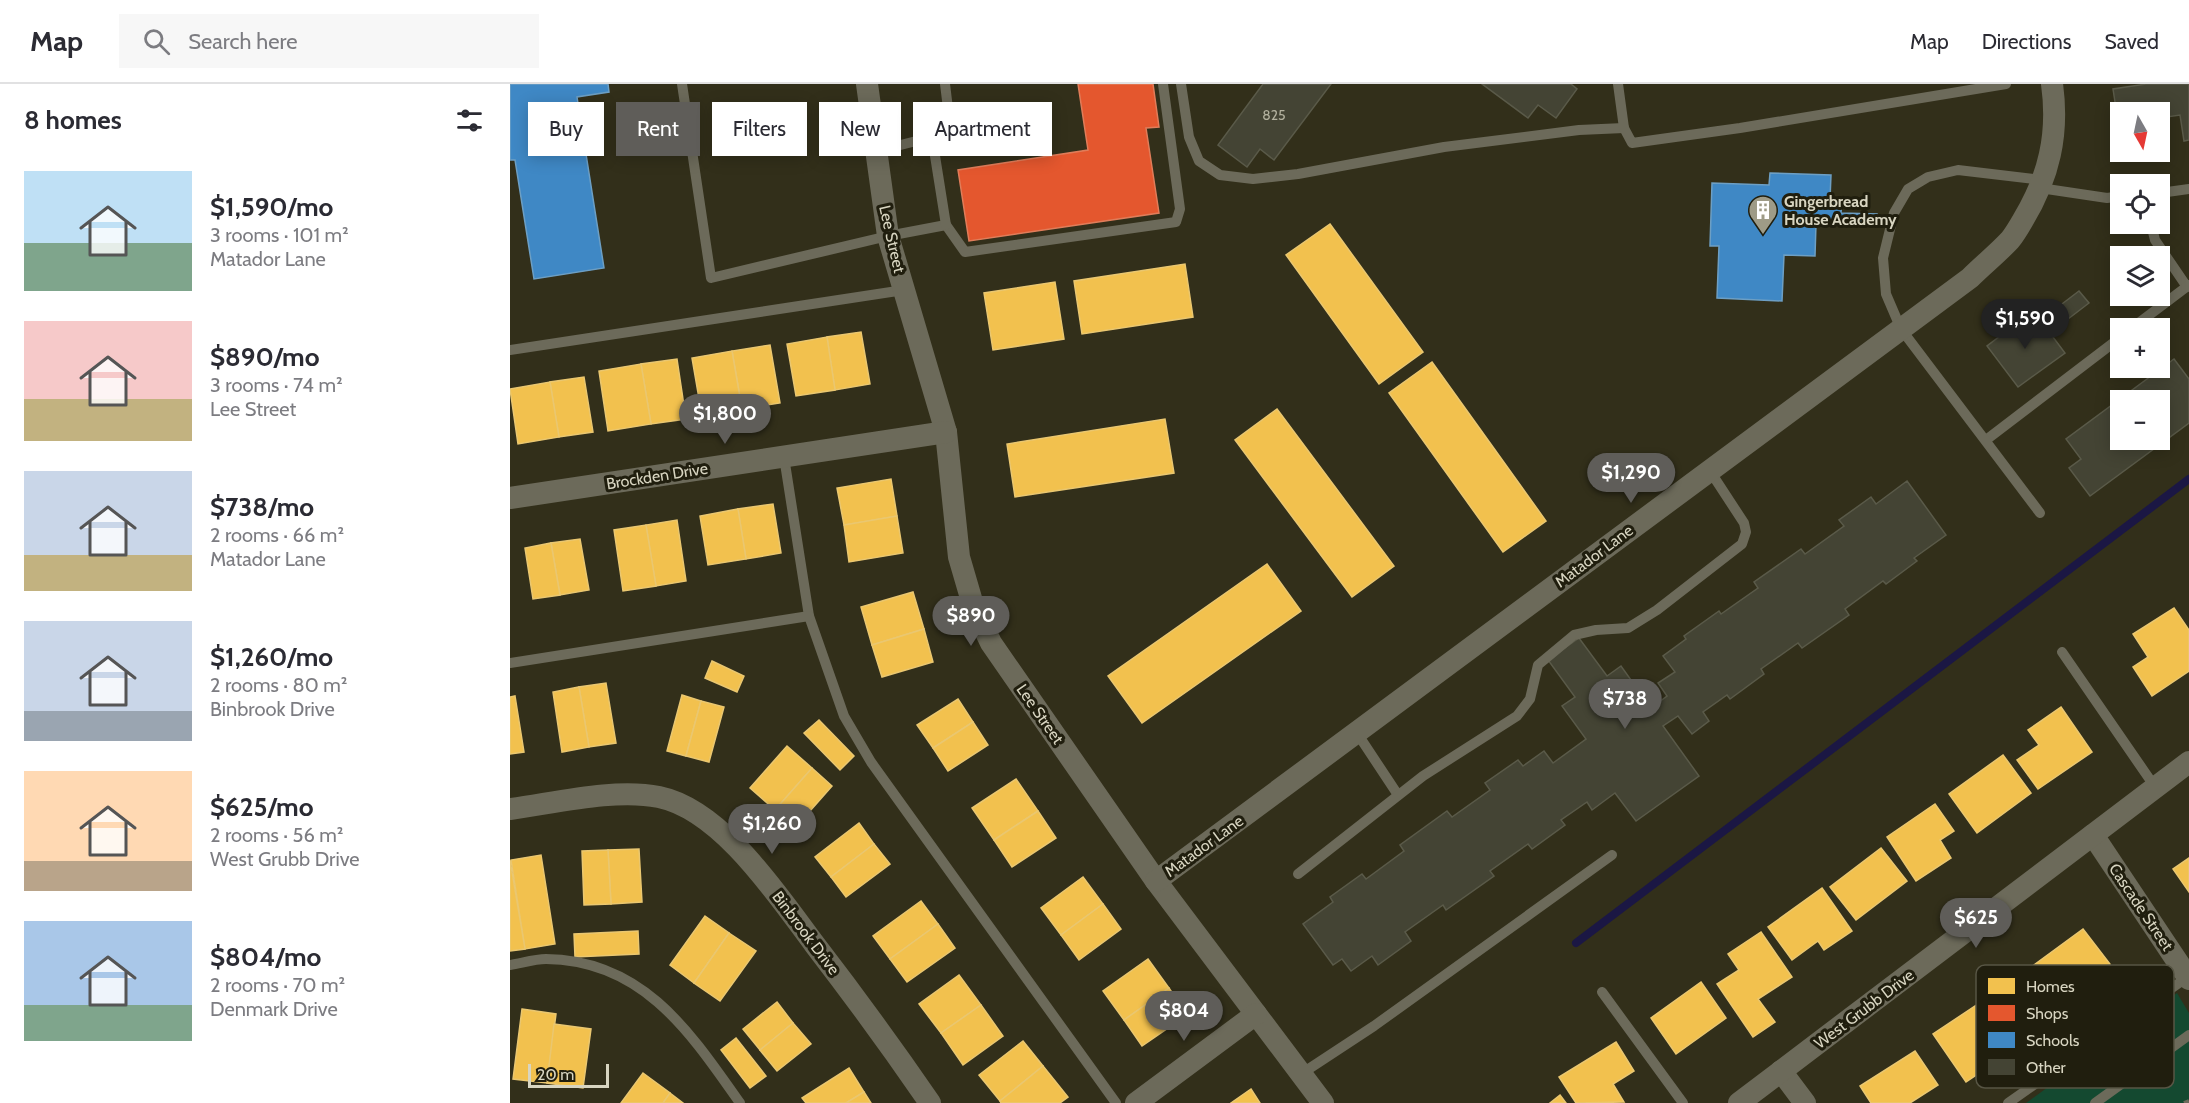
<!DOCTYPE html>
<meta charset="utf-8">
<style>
:root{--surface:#fff;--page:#f7f7f7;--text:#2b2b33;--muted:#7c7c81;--line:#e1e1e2;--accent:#5f5d59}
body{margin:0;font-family:Cabin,sans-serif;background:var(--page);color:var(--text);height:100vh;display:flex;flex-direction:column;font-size:22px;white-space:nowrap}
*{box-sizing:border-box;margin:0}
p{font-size:20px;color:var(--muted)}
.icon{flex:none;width:33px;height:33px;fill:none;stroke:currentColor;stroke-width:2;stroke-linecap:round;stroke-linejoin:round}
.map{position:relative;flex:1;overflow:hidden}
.side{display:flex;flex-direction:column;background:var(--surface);width:510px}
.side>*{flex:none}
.guide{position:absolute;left:18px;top:18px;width:570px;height:54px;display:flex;gap:12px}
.needle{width:39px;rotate:171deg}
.buttons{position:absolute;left:1600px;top:18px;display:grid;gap:12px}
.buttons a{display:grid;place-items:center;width:60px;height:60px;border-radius:0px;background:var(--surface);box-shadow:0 3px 15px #0003;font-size:30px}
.scale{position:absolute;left:18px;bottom:15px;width:81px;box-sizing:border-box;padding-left:6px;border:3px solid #d8d5c1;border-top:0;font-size:16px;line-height:21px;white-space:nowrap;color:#d8d5c1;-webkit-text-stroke:4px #201e0e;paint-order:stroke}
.price{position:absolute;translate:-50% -51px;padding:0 14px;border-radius:21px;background:var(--accent);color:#fff;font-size:20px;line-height:39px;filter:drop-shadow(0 2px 3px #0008)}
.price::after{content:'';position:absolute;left:50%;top:36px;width:18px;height:14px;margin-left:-9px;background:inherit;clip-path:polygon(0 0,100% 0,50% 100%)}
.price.active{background:#222;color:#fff}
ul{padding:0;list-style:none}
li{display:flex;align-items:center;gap:18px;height:150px;padding:0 24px}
li span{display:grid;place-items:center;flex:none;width:168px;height:120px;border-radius:0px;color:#555}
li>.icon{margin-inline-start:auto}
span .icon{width:72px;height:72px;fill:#fffc;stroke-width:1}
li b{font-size:26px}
h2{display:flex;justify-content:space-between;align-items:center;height:72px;padding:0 24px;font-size:26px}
.pill{padding:0 21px;border-radius:0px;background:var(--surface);box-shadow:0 3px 15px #0003;font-size:21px;line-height:54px}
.pill.active{background:var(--accent);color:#fff}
header{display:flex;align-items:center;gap:36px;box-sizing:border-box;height:84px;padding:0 30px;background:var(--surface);border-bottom:2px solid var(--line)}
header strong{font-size:28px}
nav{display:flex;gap:33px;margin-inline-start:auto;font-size:21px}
.search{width:420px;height:54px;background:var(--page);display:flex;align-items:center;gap:15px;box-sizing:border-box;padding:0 21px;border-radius:0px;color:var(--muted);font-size:22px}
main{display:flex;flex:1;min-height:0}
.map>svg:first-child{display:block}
</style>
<header>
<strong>Map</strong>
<div class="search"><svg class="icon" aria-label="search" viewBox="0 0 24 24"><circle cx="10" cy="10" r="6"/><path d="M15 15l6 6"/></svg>Search here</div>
<nav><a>Map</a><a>Directions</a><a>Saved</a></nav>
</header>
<main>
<section class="side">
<h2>8 homes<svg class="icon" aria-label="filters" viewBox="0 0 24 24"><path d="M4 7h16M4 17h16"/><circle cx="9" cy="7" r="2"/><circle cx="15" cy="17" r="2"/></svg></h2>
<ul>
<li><span style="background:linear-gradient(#bfe0f5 60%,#7fa58c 0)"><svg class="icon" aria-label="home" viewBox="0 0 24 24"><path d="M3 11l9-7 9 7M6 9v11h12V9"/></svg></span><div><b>$1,590/mo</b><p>3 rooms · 101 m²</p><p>Matador Lane</p></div></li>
<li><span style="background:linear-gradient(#f6c9c9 65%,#c2b280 0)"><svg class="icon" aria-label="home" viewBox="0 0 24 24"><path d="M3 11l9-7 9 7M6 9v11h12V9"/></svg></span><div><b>$890/mo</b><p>3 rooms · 74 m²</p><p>Lee Street</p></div></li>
<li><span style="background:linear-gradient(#c9d6e8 70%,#c2b280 0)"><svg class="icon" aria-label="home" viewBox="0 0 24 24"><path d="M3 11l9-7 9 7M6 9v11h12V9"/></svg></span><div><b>$738/mo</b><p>2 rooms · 66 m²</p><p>Matador Lane</p></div></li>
<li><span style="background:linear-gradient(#c9d6e8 75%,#9aa5b1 0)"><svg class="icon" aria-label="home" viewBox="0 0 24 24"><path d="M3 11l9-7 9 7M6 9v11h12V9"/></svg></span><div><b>$1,260/mo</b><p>2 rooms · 80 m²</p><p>Binbrook Drive</p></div></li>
<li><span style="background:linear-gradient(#ffd9b3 75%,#b9a48a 0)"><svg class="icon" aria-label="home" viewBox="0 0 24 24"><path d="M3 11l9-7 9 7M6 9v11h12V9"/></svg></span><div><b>$625/mo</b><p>2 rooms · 56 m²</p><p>West Grubb Drive</p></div></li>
<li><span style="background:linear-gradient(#a9c7e8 70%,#7fa58c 0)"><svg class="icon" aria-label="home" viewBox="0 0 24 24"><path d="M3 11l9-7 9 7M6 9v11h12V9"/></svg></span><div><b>$804/mo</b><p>2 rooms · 70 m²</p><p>Denmark Drive</p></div></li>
</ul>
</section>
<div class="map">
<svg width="1679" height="1019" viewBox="0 0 1679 1019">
<rect width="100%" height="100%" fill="#322f1a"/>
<!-- green -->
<path fill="#144930" d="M1667 909 1679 929V1019H1516Z"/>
<!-- homes -->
<g fill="#f2c14e" stroke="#eac770" stroke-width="1.5">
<path d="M820 140 913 268 869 300 776 171Z"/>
<path d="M675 180 683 233 572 250 564 197Z"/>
<path d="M545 198 554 255 483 266 474 209Z"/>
<path d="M351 248 360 300 325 306 317 253Z"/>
<path d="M317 253 325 306 286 312 277 260Z"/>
<path d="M260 261 270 319 232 325 222 267Z"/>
<path d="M222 267 232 325 192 332 182 274Z"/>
<path d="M167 275 176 335 141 340 131 280Z"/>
<path d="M922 278 1036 437 993 468 879 309Z"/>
<path d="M131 280 141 340 98 347 89 287Z"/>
<path d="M74 293 83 348 49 353 40 298Z"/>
<path d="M40 298 49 353 8 360 0 305Z"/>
<path d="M767 325 884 482 842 513 725 356Z"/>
<path d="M655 335 664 389 505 413 497 360Z"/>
<path d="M381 395 387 432 334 441 327 404Z"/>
<path d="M263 420 271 469 236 475 228 425Z"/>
<path d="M228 425 236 475 198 481 190 432Z"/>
<path d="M387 432 393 469 339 478 334 441Z"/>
<path d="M167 436 176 497 146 502 136 441Z"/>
<path d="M136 441 146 502 113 507 104 446Z"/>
<path d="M70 455 79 506 50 511 41 459Z"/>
<path d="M41 459 50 511 23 515 15 464Z"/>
<path d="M757 480 791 527 632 639 598 592Z"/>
<path d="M403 508 414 545 362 561 351 523Z"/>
<path d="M1664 524 1679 546V587L1642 612 1623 583 1638 573 1623 550Z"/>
<path d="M414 545 423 578 372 593 362 561Z"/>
<path d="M202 577 234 592 227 608 195 594Z"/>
<path d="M96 599 106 659 79 663 69 603Z"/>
<path d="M69 603 79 663 52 668 43 608Z"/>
<path d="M172 611 191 617 176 672 157 667Z"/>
<path d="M5 612 14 668 0 670V613Z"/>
<path d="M448 615 463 638 423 664 407 641Z"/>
<path d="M191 617 214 623 199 678 176 672Z"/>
<path d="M1551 623 1582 668 1528 705 1507 676 1529 661 1518 646Z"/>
<path d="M309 636 344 672 330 686 294 649Z"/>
<path d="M463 638 478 661 438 687 423 664Z"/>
<path d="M277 662 302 684 265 726 240 704Z"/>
<path d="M1493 671 1521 709 1467 749 1439 710Z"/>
<path d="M302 684 322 702 285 744 265 726Z"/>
<path d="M506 695 528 727 484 756 462 724Z"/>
<path d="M1425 720 1444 747 1430 756 1441 774 1406 797 1377 753Z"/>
<path d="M528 727 546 754 502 783 484 756Z"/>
<path d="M349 739 364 760 321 793 305 773Z"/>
<path d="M364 760 380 780 336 813 321 793Z"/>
<path d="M1371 764 1397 797 1346 836 1320 803Z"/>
<path d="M129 765 132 818 101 820 98 766Z"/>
<path d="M98 766 101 820 74 821 72 767Z"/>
<path d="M31 771 45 860 15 865 1 776Z"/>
<path d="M1679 774V808L1663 785Z"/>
<path d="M0 776 15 865 0 867Z"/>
<path d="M573 793 593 820 551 851 531 824Z"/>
<path d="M1312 804 1342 847 1314 866 1308 857 1282 876 1258 843Z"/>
<path d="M411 817 428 840 380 875 363 852Z"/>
<path d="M593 820 611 845 569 876 551 851Z"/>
<path d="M195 832 219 849 184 899 160 881Z"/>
<path d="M428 840 445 864 397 898 380 875Z"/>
<path d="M1573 845 1600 880 1544 922 1517 886Z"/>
<path d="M128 847 129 870 65 873 64 850Z"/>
<path d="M1251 848 1282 893 1248 915 1265 938 1243 953 1207 900 1229 886 1218 870Z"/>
<path d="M219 849 246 867 210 917 184 899Z"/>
<path d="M638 875 659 904 614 936 593 907Z"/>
<path d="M449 891 471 921 431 949 409 920Z"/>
<path d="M1191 898 1216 934 1166 970 1141 934Z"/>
<path d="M659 904 677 931 632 962 614 936Z"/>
<path d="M1492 904 1524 952 1456 998 1423 950Z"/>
<path d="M267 918 283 939 250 966 233 945Z"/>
<path d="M471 921 493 952 453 981 431 949Z"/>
<path d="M12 925 46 930 37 999 3 995Z"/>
<path d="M283 939 301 960 267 987 250 966Z"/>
<path d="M44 940 81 945 73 1004 37 999Z"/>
<path d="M226 954 256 992 240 1004 211 966Z"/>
<path d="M513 957 533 982 490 1017 469 991Z"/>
<path d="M1106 958 1124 987 1103 1000 1114 1018 1066 1019 1049 993Z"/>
<path d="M1405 967 1428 1001 1400 1019H1361L1350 1002Z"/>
<path d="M533 982 558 1013 550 1019H491L490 1017Z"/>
<path d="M339 984 354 1008 336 1019H296L292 1014Z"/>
<path d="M133 989 160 1009 153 1019H111Z"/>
<path d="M741 1005 750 1019H721Z"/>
<path d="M354 1008 361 1019H336Z"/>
<path d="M160 1009 173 1019H153Z"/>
<path d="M1050 1011 1056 1019H1040Z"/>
</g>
<!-- shops -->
<path fill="#e4572e" stroke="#e07d5a" stroke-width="1.5" d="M568 0H643L649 43 636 44 649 129 459 157 448 86 578 66Z"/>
<!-- schools -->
<g fill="#3f88c5" stroke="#6d9fc4" stroke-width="1.5">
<path d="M0 0H98L99 8 67 13 94 184 24 195 5 76H0Z"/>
<path d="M1260 89 1321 91 1320 115H1332L1331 129 1367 130V142L1306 140 1305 172 1274 171 1272 217 1207 214 1209 162H1200L1202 99 1259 101Z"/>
</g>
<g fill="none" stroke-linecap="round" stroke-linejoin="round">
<!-- stream -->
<path stroke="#1b1744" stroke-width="8" d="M1066 859 1679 395"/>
</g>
<!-- building -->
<g fill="#444434" stroke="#5a5a49" stroke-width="1.5" fill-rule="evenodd">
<path d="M753 0H821L764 76 750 65 737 83 708 61Z"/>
<path d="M972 0H1061L1067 5 1046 34 1028 21 1018 34Z"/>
<path d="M1636 0H1679V56L1674 57 1670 31 1650 34V28H1611V57L1603 5Z"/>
<path d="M1569 207 1579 219 1541 248 1531 236Z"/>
<path d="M1514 233 1521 244 1531 237 1555 269 1508 303 1477 262 1490 252 1488 249Z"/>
<path d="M1664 275 1679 295V339L1580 412 1559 384 1571 375 1556 355ZM1611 316H1650V356H1611Z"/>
<path d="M1397 397 1436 451 1404 474 1407 477 1376 500 1373 497 1335 525 1339 531 1292 564 1288 559 1251 585 1254 590 1220 615 1217 611 1193 628 1199 637 1182 650 1168 632 1153 642 1189 692 1126 737 1105 709 1082 726 1077 718 1051 736 1055 741 1022 765 1018 760 980 787 984 792 936 826 933 821 895 848 901 857 868 881 862 872 841 887 832 875 823 881 793 840 823 818 820 813 852 790 856 795 894 767 890 761 937 727 942 733 980 706 975 699 1008 676 1013 682 1034 667 1043 679 1076 655 1052 622 1065 613 1038 576 1069 554 1097 592 1111 582 1141 624 1157 612 1148 599 1165 588 1153 572 1176 555 1174 552 1209 527 1211 530 1248 504 1244 498 1291 465 1295 470 1334 442 1329 436 1361 413 1366 420Z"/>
</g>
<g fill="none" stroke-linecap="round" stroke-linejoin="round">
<!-- path -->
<path stroke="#6d6a5b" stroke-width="4" stroke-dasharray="6 3" stroke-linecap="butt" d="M1674 1019 1679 1017"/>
<!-- lane -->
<g stroke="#6c6a5a" stroke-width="10">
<path d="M172 0 201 194 378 152 436 141 455 168 666 138 670 125 653 0"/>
<path d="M671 0 679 53 689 77 710 91 743 95 788 90 934 63 1069 46 1114 44"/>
<path d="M1108 0 1114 44 1122 59 1230 44 1496 0"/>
<path d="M422 53 436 141"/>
<path d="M367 67 422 53 440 41 435 0"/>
<path d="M1530 104 1597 114 1611 112"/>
<path d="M1650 109 1679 105"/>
<path d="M1641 140 1645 156 1677 203"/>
<path d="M1622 244 1679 201"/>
<path d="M0 266 394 206"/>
<path d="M1476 356 1611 253"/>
<path d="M274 373 299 532 334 632 361 678 606 1019"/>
<path d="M1530 429 1391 245 1376 210 1373 174 1384 129 1398 105 1418 93 1448 86 1533 96"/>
<path d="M1552 568 1645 703"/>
<path d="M0 579 299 532"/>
<path d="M847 649 888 711"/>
<path d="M788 790 913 692 1007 632 1020 615 1028 581 1064 551 1086 546 1118 544 1147 526 1232 460 1236 448 1234 439 1200 387"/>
<path d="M0 881C12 879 25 875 36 875 133 876 180 948 230 1019"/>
<path d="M1092 908 1173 1019"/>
<path d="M791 990 864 942 1102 771"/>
<path d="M1498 1019 1679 892"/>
<path d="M1585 1019 1679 951"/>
</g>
<!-- street -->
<g stroke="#6c6a5a" stroke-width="22">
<path d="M357 0 378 152 436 348 449 473 463 521 481 559 646 797 813 1019"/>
<path d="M0 414 436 348"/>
<path d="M0 725C45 719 105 704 149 713 212 726 268 812 305 861 345 913 383 965 420 1019"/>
<path d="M1583 751 1679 895"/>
<path d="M646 797 1460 194C1473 181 1488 169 1500 156 1505 150 1509 143 1513 136 1539 93 1549 50 1542 0"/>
<path d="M1271 987 1295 1019"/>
<path d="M626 1019 746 930"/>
<path d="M1229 1019 1679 678"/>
</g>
</g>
<!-- icons -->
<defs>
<g id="building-pin" transform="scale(1.5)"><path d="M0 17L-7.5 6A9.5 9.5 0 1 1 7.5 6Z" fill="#9e9b87" stroke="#201e0e"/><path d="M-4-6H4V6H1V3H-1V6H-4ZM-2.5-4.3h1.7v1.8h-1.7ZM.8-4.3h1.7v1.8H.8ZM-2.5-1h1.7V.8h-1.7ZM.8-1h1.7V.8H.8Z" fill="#fff"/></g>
</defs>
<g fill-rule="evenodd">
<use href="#building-pin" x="1253" y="126"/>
</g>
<g text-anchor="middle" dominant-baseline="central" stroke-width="6" stroke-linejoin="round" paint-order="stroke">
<!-- number labels -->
<g font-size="14" fill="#b3b19e">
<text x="764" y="31">825</text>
</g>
<!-- poi labels -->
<g font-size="16" font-weight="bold" fill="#d8d5c1" stroke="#201e0e" text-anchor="start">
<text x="1274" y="117">Gingerbread<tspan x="1274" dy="18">House Academy</tspan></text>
</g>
<!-- street labels -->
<g font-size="16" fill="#d8d5c1" stroke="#201e0e">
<text transform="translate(382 155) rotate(77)">Lee Street</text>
<text transform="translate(147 392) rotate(-9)">Brockden Drive</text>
<text transform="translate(1084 472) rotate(-37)">Matador Lane</text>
<text transform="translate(530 630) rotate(55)">Lee Street</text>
<text transform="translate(694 762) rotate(-36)">Matador Lane</text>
<text transform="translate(1631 823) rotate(56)">Cascade Street</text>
<text transform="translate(296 849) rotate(53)">Binbrook Drive</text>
<text transform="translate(1354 925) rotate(-37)">West Grubb Drive</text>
</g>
</g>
<!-- legend -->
<rect x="1466" y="881" width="198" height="123" rx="9" fill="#201e0e" stroke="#575544" stroke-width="1.5"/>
<rect x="1478" y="894" width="27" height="16" fill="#f2c14e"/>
<rect x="1478" y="921" width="27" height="16" fill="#e4572e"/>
<rect x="1478" y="948" width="27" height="16" fill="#3f88c5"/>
<rect x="1478" y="975" width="27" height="16" fill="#444434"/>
<g font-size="16" fill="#d8d5c1">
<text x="1516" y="908">Homes</text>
<text x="1516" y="935">Shops</text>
<text x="1516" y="962">Schools</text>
<text x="1516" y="989">Other</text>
</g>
</svg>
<div class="buttons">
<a><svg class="needle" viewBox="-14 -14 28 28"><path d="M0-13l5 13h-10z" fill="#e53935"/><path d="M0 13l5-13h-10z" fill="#7c7c81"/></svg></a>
<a><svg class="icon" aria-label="locate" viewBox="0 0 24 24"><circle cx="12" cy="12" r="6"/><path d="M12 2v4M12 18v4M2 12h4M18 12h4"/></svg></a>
<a><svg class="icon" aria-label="layers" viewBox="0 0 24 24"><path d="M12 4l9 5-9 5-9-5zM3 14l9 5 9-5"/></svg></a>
<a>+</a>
<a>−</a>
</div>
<div class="scale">20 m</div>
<b class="price active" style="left:1515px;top:266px">$1,590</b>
<b class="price" style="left:215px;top:361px">$1,800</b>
<b class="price" style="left:1121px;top:420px">$1,290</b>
<b class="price" style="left:461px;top:563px">$890</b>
<b class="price" style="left:1115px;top:646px">$738</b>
<b class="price" style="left:262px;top:771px">$1,260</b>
<b class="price" style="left:1466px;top:865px">$625</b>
<b class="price" style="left:674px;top:958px">$804</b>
<div class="guide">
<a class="pill">Buy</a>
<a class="pill active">Rent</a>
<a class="pill">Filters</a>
<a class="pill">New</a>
<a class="pill">Apartment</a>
</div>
</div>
</main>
